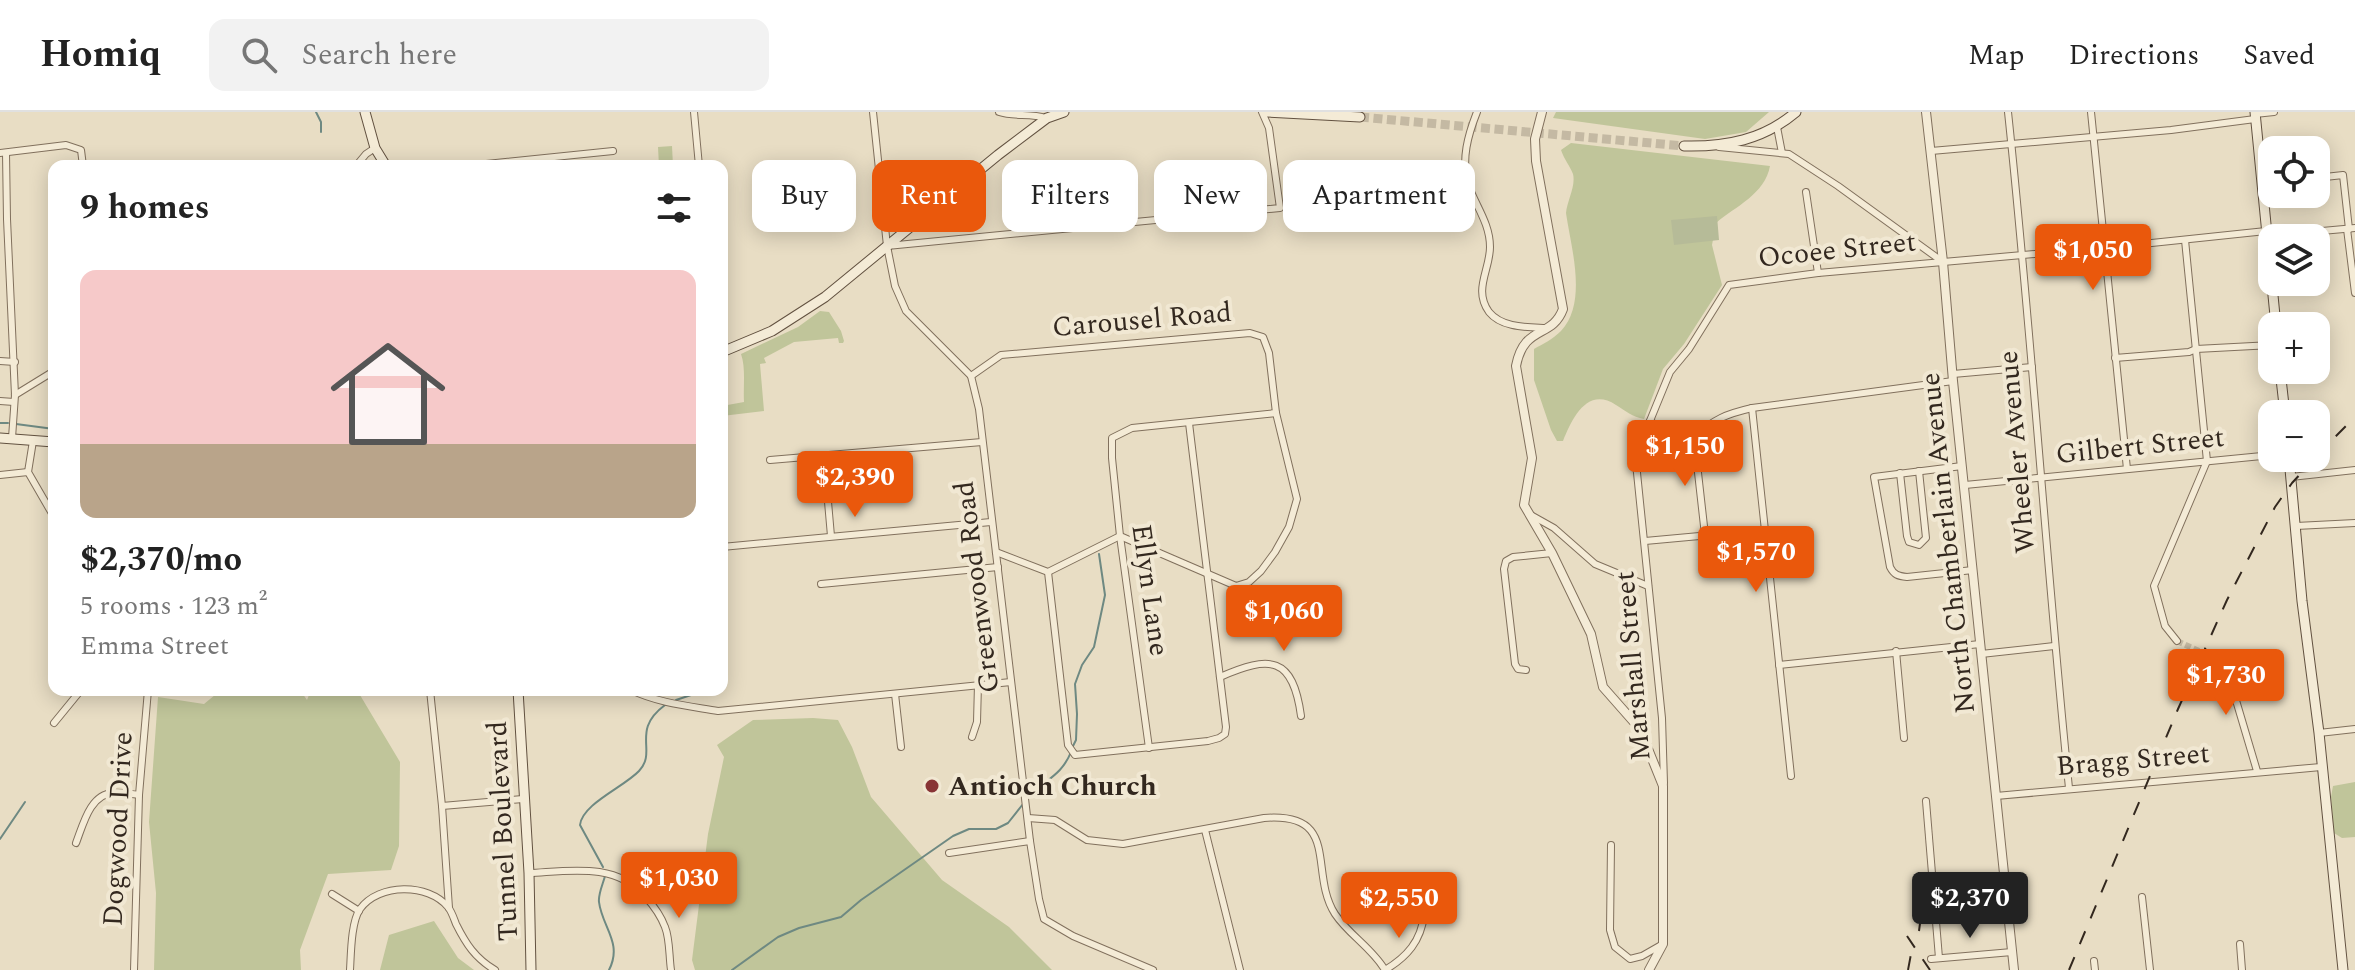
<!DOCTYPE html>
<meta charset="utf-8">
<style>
:root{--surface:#fff;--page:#f2f2f2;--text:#222;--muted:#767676;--line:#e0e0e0;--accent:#ea580c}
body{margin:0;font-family:Spectral,serif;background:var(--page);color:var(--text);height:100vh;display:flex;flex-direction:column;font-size:30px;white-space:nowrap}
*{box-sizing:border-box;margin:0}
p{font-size:26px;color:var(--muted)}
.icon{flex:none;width:44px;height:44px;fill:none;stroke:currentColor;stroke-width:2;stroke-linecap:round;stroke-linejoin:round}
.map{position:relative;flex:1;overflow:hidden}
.panel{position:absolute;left:48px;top:48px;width:680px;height:536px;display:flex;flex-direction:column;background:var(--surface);border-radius:16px;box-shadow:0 4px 20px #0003}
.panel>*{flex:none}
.top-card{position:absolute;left:752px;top:48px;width:760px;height:72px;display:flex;gap:16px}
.fabs{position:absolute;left:2258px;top:24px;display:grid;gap:16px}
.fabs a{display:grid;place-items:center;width:72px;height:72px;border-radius:16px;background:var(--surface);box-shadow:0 4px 20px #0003;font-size:40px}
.price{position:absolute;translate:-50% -68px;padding:0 18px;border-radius:8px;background:var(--accent);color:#fff;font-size:26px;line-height:52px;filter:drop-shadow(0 2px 4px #0008)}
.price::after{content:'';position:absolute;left:50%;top:48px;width:24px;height:18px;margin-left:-12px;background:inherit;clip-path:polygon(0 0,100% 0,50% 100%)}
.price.active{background:#222;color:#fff}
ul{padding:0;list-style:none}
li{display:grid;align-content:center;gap:16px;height:424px;padding:0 32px}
li span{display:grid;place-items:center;height:248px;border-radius:16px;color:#555}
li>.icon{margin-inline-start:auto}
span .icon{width:144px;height:144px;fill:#fffc;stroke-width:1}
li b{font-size:34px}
h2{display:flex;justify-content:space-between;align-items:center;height:96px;padding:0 32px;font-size:34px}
.tag{padding:0 28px;border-radius:16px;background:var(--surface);box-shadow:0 4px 20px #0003;font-size:28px;line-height:72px}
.tag.active{background:var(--accent);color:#fff}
header{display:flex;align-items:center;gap:48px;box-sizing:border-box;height:112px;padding:0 40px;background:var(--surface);border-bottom:2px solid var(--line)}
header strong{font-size:38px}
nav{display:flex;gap:44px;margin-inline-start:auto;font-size:28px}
.search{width:560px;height:72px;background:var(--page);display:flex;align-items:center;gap:20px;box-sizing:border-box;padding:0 28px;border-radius:16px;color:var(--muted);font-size:30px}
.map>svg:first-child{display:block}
</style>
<header>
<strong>Homiq</strong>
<div class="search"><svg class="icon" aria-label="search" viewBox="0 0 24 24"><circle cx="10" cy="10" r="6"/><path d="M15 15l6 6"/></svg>Search here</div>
<nav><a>Map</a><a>Directions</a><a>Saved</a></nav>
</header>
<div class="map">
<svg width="2355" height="858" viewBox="0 0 2355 858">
<rect width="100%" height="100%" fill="#e8ddc4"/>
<!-- green -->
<g fill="#c0c59a">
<path d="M1556 0H1769L1746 20 1705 27 1553 6Z"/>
<path d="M1571 31 1770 54C1765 82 1736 94 1716 111L1712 133 1722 173 1684 232 1663 257 1644 307C1632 305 1626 299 1616 293 1587 274 1572 307 1563 329H1557L1551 318 1534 268V237C1543 232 1553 227 1561 219 1588 190 1571 136 1566 101 1567 89 1576 74 1573 62 1570 54 1564 47 1561 38Z"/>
<path d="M672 34 673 54H659L658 35Z"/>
<path d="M820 199 829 200 841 219 844 229 843 231H839L838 226 794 230 764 246 766 251 760 252 764 299 722 304V294L744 290C743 275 746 256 741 242L798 215Z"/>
<path d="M221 578H300L307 588 311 578H357L400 650 399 734 391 758 328 762 300 838 301 858H154L156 781 149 710 158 585 204 592Z"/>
<path d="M813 606 838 608 852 635 871 685 942 768 1009 815 1052 858H695L692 848 708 722 724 645 717 633 753 608Z"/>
<path d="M2355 670V725L2342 726 2334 721 2331 685 2333 674Z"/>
<path d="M434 809 458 846 474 858H380L389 823Z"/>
</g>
<!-- cemetery -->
<path fill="#b6bb98" d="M1717 104 1719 128 1674 133 1671 108Z"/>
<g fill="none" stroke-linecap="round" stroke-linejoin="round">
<!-- stream -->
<g stroke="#6e8982" stroke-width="2">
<path d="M316 0 321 10V20"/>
<path d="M0 311H8"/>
<path d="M16 312 54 317"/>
<path d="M676 588 706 578"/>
<path d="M1073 634 1076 628 1077 602 1075 572 1082 553 1094 535 1105 483 1099 442"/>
<path d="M1027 687C1043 668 1061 665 1071 640"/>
<path d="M0 727 25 690"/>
<path d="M603 755 580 713C582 692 624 675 639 659 658 639 630 619 665 593"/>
<path d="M605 764C603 772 598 782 599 790 602 815 623 831 609 858"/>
<path d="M732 858 778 825 799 816 841 805 861 788 953 724 969 717H996L1008 711 1023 692"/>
</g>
<!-- minor-tunnel -->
<path stroke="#c4b9a3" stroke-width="6" stroke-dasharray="6 3" stroke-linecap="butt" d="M2177 529 2208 543"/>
<!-- secondary-tunnel -->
<path stroke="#c4b9a3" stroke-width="9" stroke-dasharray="9 4.5" stroke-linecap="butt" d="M1360 5 1684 34"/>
<!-- minor casing -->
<g stroke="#81705d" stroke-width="8">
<g id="minor">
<path d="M694 0 699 54"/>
<path d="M873 0 887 134 895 174 906 199 971 264 979 297 1030 729 1039 787 1044 807 1073 824 1153 858"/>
<path d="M999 0C1014 5 1030 1 1046 6"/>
<path d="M1477 0C1468 23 1461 47 1468 72 1475 93 1490 111 1490 135 1490 158 1473 178 1489 200 1502 216 1527 215 1546 216"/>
<path d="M2008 0C2032 225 2046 451 2069 676"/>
<path d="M2091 0 2127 357"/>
<path d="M2255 2 2274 0"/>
<path d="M1777 15 1782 41"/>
<path d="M1719 35 1789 42 1838 74 1943 150 2104 136 2266 119"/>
<path d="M1931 39 2171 18 2255 7"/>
<path d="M0 41 66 33 81 38 83 54"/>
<path d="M6 41 7 107 15 283 12 326"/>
<path d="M356 54 366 42 375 36"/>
<path d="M467 54 613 39"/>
<path d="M2316 66 2343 63 2349 117"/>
<path d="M1806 80 1818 161"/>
<path d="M2347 117 2355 181"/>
<path d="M2267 124 2355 116"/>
<path d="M887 134 1280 96 1269 16 1262 0"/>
<path d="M2115 246 2189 240 2196 237 2272 233"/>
<path d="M0 249 15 250"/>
<path d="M1953 262 2032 255"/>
<path d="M971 264 1001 243 1250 221 1263 225 1269 241 1276 301 1297 387 1289 415 1275 440 1261 459 1249 470 1236 474 1120 424 1048 460 996 440"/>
<path d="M15 283 54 259"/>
<path d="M0 289 14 290"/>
<path d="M1752 296 1791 664"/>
<path d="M1650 309 1673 325H1694C1714 307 1726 302 1752 296L1953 269"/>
<path d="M1694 325 1705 423"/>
<path d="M33 329 28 360 54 405"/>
<path d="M824 344 831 424"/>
<path d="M770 348 982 330"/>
<path d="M1962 354 1874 365 1890 455C1894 463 1898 464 1907 465L1973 458"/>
<path d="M1900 361 1907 424 1909 430 1919 433 1926 426 1919 359"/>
<path d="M0 363 28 360"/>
<path d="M2291 365 2355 358"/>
<path d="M1965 373 2272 343"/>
<path d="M1529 402 1554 416 1595 452 1648 474"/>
<path d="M2296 414 2355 411"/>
<path d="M1645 429 1765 418"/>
<path d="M722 435 991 410"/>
<path d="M1048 460 1068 633 1075 643 1208 629 1219 626 1225 622 1226 615 1189 311"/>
<path d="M821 472 998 455"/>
<path d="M2177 529 2165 514 2154 474 2207 349 2185 128"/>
<path d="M1896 539 1904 626"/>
<path d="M1981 542 2054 534"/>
<path d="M2208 543 2227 558 2257 659"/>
<path d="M1779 553 1980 532"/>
<path d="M1526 558 1518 557 1515 552 1504 457 1506 449 1513 445 1552 441"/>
<path d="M1220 565C1270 543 1293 544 1301 604"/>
<path d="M430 578 442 694 449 796"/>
<path d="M631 578C658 591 689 594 718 599L1011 570"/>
<path d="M895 582 901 635"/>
<path d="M54 611 81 578"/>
<path d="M2319 621 2355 617"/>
<path d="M972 625 977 610 978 572"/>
<path d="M1149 636 1120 424 1112 346V326L1132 316 1276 301"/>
<path d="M1664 671 1662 606 1636 351 1638 338 1670 260 1689 237 1729 173 1818 161 1943 150"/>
<path d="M1996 684 2321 655"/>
<path d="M1926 689 1939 846"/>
<path d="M442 694 523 687"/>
<path d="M1028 706 1055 708 1087 728 1123 732 1264 706C1342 700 1308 760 1335 802 1349 823 1372 836 1385 858 1407 845 1421 829 1424 803"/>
<path d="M1205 718 1240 858"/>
<path d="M76 731C83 713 90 682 113 681 121 680 130 682 139 683"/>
<path d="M1611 733 1610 818 1615 835 1630 847 1642 844 1663 832"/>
<path d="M949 741 1030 729"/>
<path d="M529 761C570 759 615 750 645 784 653 793 661 804 665 815 670 827 669 845 671 858"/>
<path d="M639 777 662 752"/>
<path d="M332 782 359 799"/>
<path d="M2142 785 2150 858"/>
<path d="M2240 832 2242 858"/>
<path d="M1931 847 2012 840"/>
<path d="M2094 849 2095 858"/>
<path d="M134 858 139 683 148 578"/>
<path d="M350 858C351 842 351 810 360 797 379 771 428 771 448 795 452 800 454 807 456 812 466 832 475 846 495 858"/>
</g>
</g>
<!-- tertiary casing -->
<g stroke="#81705d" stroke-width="10">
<g id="tertiary">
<path d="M1542 0 1535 27 1536 49 1563 197C1552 227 1524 212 1516 254L1532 346 1524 393 1552 441 1591 522 1603 575 1640 617 1663 674V832L1649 858"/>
<path d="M1926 0 1943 150 1953 269 2014 858"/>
</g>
</g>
<!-- secondary casing -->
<g stroke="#625140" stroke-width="11">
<g id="secondary">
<path d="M365 0 375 36 386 54"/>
<path d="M1267 0 1360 5"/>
<path d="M2255 0 2276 214"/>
<path d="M1684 34C1726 35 1763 28 1796 0"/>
<path d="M722 240 772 219 825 185 998 43 1047 6 1064 0"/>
<path d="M2280 258 2285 302"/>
<path d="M0 326 54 330"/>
<path d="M2289 346 2302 489 2319 621 2343 858"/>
<path d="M518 578 529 761 531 858"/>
</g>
</g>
<!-- minor -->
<use href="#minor" stroke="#f4ebd6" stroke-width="6"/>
<!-- tertiary -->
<use href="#tertiary" stroke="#f4ebd6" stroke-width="8"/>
<!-- secondary -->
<use href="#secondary" stroke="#f4ebd6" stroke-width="9"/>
<!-- rail -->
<g stroke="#33281f" stroke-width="2" stroke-dasharray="14 14" stroke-linecap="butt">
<path d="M2316 344 2355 305"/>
<path d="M1919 819 1921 804 1919 760"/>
<path d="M1907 824 1930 858"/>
<path d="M1908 858 1911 842"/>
<path d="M2069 858 2178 597 2227 488 2275 395 2292 371 2315 346"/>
</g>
</g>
<!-- markers -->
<circle fill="#883435" stroke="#f1e8d3" stroke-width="3" cx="932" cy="674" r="8"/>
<g text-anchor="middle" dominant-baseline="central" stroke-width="8" stroke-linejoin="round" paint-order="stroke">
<!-- street labels -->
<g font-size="28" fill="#33281f" stroke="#f1e8d3">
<text transform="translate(1837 138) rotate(-6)">Ocoee Street</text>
<text transform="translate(1142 208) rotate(-5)">Carousel Road</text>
<text transform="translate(2140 334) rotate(-6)">Gilbert Street</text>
<text transform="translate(2017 340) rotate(-95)">Wheeler Avenue</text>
<text transform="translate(1948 431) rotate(-96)">North Chamberlain Avenue</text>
<text transform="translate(977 475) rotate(-97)">Greenwood Road</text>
<text transform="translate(1150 478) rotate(82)">Ellyn Lane</text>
<text transform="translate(1633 554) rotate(-95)">Marshall Street</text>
<text transform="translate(2133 648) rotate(-5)">Bragg Street</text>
<text transform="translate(118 717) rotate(-87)">Dogwood Drive</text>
<text transform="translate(503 719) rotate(-93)">Tunnel Boulevard</text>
</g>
<!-- poi labels -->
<g font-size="28" font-weight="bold" fill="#33281f" stroke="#f1e8d3" text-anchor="start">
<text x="948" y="674">Antioch Church</text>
</g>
</g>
</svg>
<div class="fabs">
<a><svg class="icon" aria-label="locate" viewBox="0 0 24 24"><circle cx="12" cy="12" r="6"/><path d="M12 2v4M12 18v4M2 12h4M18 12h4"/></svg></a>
<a><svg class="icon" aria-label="layers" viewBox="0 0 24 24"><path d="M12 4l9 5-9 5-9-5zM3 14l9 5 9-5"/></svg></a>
<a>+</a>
<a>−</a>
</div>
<b class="price" style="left:2093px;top:180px">$1,050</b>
<b class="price" style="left:1685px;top:376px">$1,150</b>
<b class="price" style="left:855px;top:407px">$2,390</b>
<b class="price" style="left:1756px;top:482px">$1,570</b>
<b class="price" style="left:1284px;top:541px">$1,060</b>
<b class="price" style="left:2226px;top:605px">$1,730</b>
<b class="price" style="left:679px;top:808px">$1,030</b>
<b class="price" style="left:1399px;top:828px">$2,550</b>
<b class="price active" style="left:1970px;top:828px">$2,370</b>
<div class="top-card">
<a class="tag">Buy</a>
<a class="tag active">Rent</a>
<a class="tag">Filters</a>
<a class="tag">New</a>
<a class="tag">Apartment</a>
</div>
<section class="panel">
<h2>9 homes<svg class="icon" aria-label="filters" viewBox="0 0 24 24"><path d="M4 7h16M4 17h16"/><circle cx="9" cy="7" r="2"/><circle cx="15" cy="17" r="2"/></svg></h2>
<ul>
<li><span style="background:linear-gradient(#f6c9c9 70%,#b9a48a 0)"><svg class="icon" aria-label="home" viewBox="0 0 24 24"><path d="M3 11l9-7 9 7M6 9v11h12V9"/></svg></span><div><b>$2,370/mo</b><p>5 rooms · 123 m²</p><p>Emma Street</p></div></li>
</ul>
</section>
</div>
